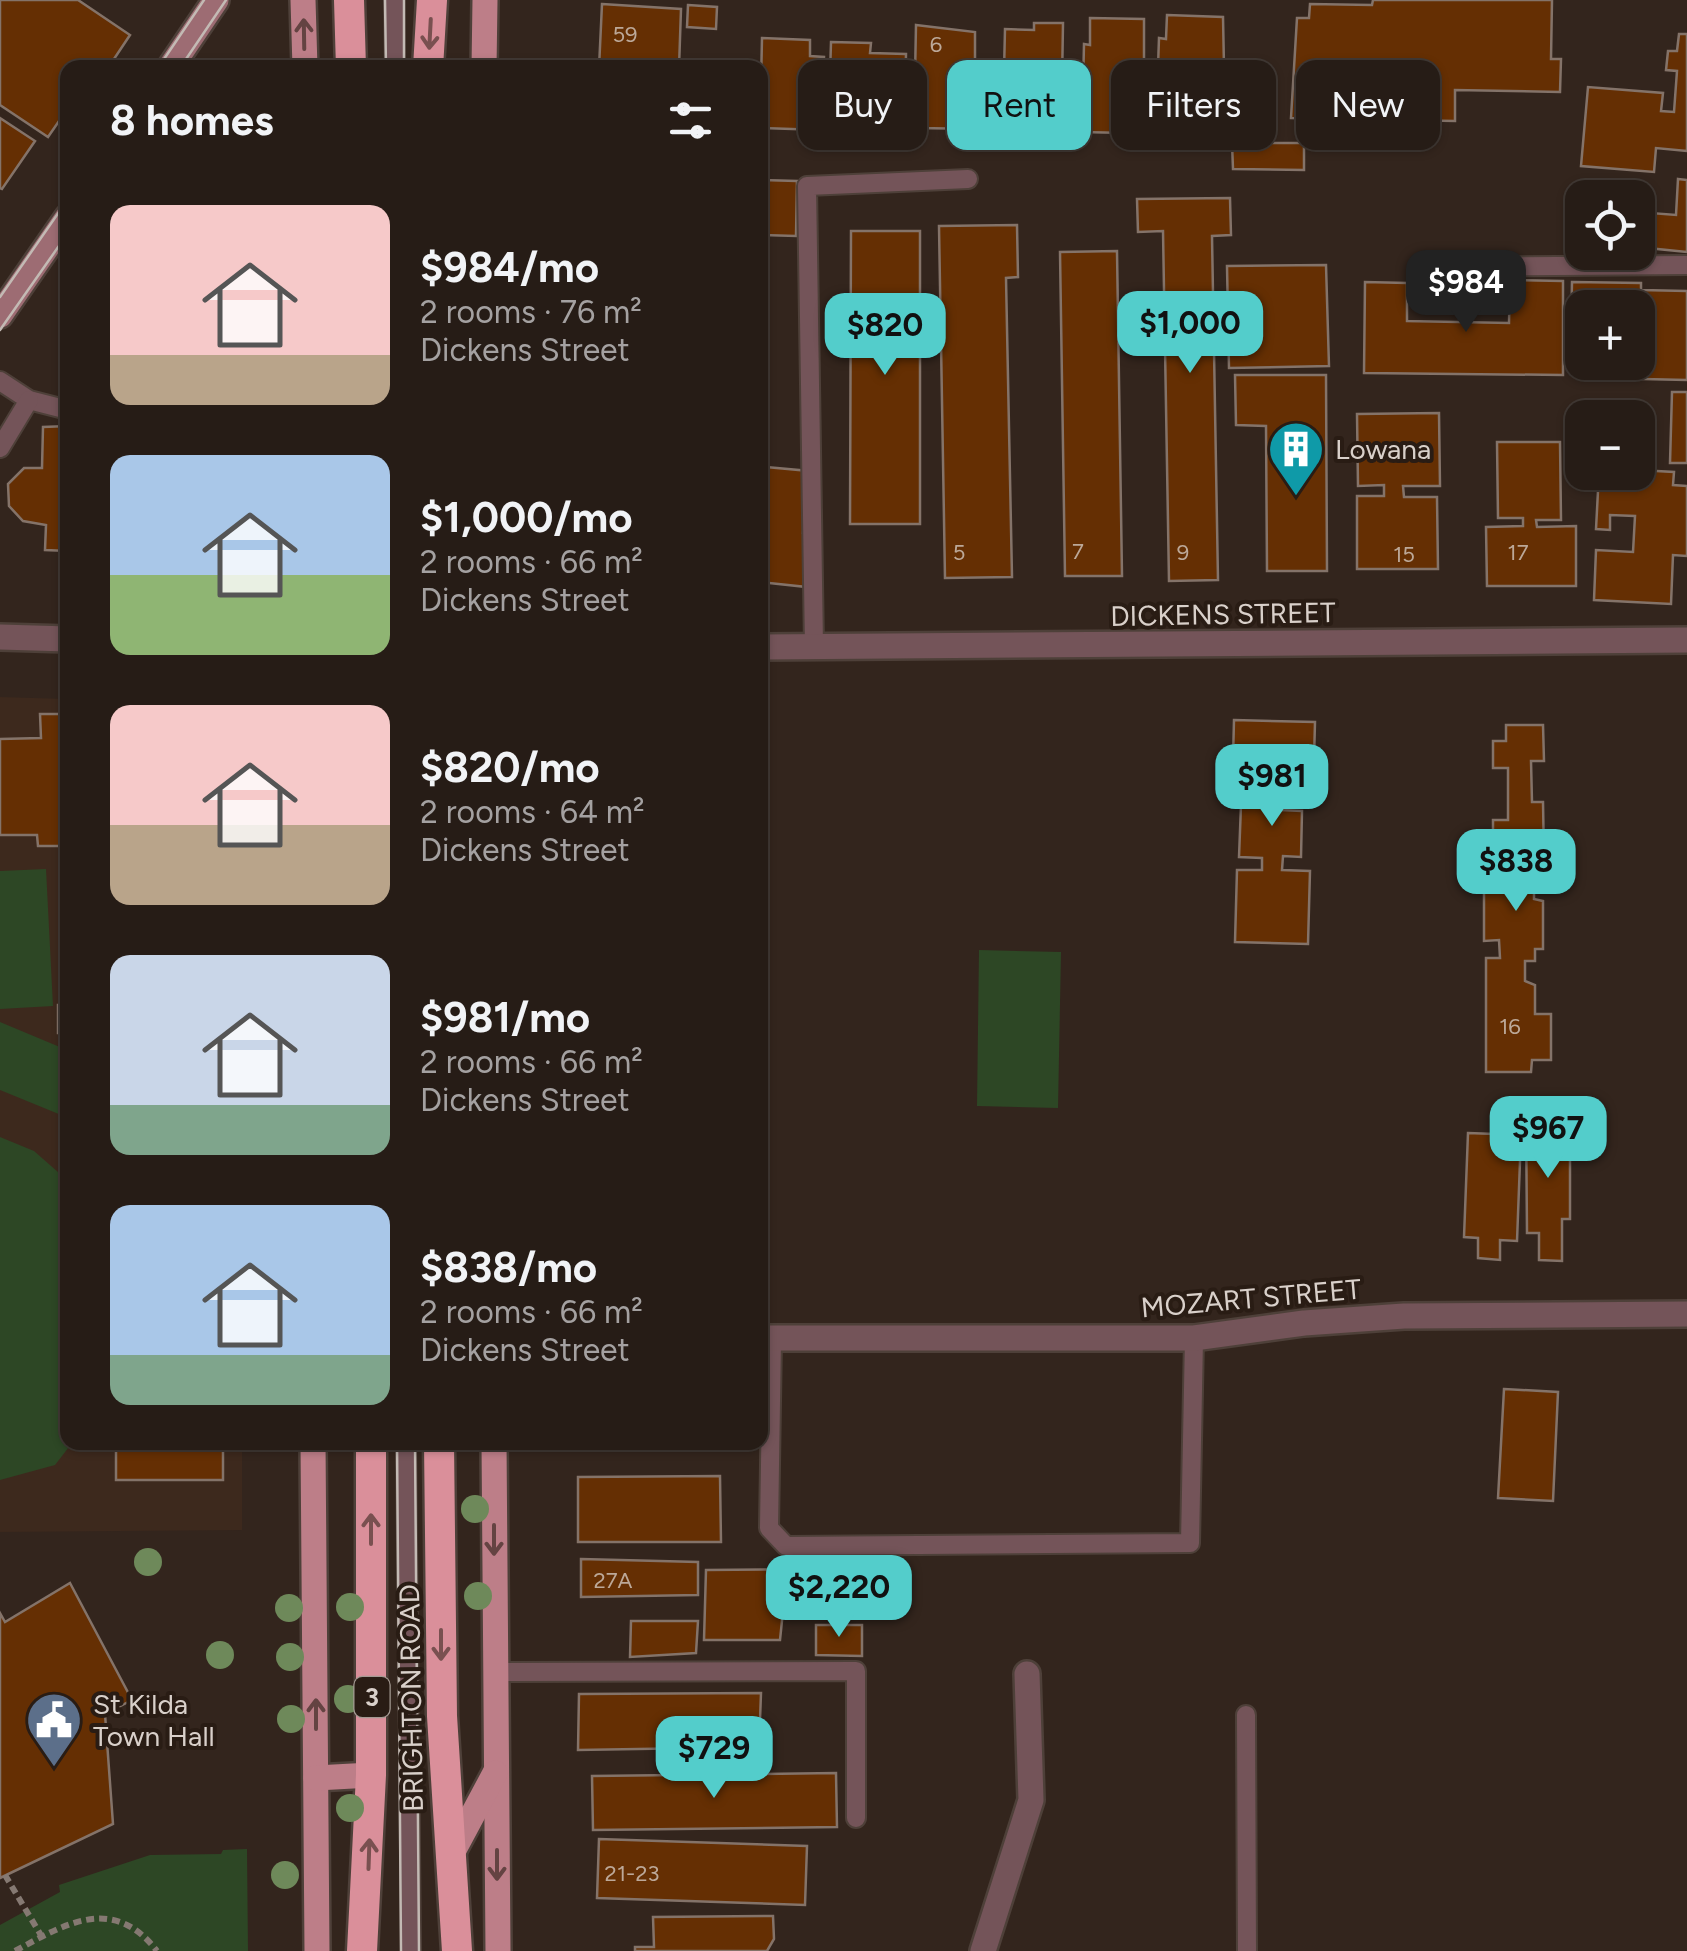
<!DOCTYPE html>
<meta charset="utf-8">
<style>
:root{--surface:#261c16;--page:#322923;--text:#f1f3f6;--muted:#a4a1a1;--line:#423a35;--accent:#53cdcb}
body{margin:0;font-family:Figtree,sans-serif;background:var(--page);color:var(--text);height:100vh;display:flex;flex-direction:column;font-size:38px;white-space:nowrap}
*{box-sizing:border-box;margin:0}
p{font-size:32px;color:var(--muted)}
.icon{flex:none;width:55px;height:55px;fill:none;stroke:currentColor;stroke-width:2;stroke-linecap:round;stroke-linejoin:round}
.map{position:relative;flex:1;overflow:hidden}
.panel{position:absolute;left:60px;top:60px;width:708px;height:1390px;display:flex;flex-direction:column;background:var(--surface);border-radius:20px;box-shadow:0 2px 8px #0004,0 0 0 2px var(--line)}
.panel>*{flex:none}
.top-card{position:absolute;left:798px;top:60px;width:738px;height:90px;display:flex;gap:20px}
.buttons{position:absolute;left:1565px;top:180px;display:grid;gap:20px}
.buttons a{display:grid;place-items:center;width:90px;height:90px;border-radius:20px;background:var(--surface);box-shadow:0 2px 8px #0004,0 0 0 2px var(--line);font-size:50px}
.price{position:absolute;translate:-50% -85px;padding:0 22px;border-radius:20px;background:var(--accent);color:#111;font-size:32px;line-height:65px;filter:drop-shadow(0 2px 5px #0008)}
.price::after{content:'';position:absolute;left:50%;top:60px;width:30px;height:22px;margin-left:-15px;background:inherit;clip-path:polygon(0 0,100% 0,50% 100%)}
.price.on{background:#222;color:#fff}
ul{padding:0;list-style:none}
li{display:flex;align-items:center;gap:30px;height:250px;padding:0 50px}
li span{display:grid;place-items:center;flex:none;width:280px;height:200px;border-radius:20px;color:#555}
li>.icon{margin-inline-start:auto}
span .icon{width:120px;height:120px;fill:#fffc;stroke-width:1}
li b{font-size:42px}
h2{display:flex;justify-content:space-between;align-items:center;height:120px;padding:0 50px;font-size:42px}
.chip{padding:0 35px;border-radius:20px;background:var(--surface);box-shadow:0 2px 8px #0004,0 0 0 2px var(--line);font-size:35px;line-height:90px}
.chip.on{background:var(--accent);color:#111}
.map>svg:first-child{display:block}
</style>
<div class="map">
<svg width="1687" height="1951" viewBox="0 0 1687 1951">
<rect width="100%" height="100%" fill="#33251d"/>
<!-- built -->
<path fill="#3d291d" d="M0 697 67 699 68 1442 242 1443V1530L0 1532Z"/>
<!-- green -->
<g fill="#2d4725">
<path d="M46 869 53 1006 0 1009V871Z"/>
<path d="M979 950 1061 952 1058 1108 977 1106Z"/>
<path d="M0 1022 67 1050 66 1117 0 1090Z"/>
<path d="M0 1137 34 1151 67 1180 68 1442 72 1443 55 1465 0 1480Z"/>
<path d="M247 1849 248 1951H0V1925L60 1892 59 1885 150 1855 221 1854 223 1850Z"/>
</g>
<!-- building -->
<g fill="#652f03" stroke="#847369" stroke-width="2.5">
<path d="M0 0H78L130 35 108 68H68V108L48 137 0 105Z"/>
<path d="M1373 0H1552L1551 59H1561L1560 92 1455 90V121L1291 118 1297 18H1309L1310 4 1372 5Z"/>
<path d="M602 4 681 9 679 68H599Z"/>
<path d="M688 5 717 7 716 29 687 27Z"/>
<path d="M1167 15 1223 17 1225 117H1212V128L1156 125 1159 38 1166 39Z"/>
<path d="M1090 18 1144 19V63L1135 62 1133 128H1126V133L1082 132 1084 44 1090 45Z"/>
<path d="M1034 23H1063L1061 144 996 142V114H1003L1005 29 1034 30Z"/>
<path d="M916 25 975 32V59L987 60 986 129 914 128Z"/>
<path d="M1679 34H1687V151L1656 148 1654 172 1581 166 1588 87 1663 93 1661 111 1674 112 1677 71 1666 70 1668 51H1677Z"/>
<path d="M762 38 810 40V56L824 57 821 130 760 128Z"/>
<path d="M831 42 871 43 870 53 906 54 904 143 828 141Z"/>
<path d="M0 118 35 141 2 189 0 188Z"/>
<path d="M1232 143H1304V170L1233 169Z"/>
<path d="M1678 179 1687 180V252L1638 247V212L1676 215Z"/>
<path d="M760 180 797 181 796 236 760 235Z"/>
<path d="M1585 189 1626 193V198H1584Z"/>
<path d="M1230 198 1231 235 1212 236 1218 580 1169 581 1163 231 1138 232 1137 199Z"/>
<path d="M1017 225 1018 277 1006 278 1012 577 945 578 939 226Z"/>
<path d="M851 231H920V524H850Z"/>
<path d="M1117 251 1122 576H1065L1060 252Z"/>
<path d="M1326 265 1329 366 1229 368 1227 266Z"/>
<path d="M1510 280 1563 281V375L1364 373 1365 282 1407 283V321L1509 323Z"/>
<path d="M1572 282 1641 283V290L1687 291V380L1598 378V362H1638V308H1582V332L1571 331Z"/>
<path d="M1235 375H1326L1327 571H1267L1266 426 1236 425Z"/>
<path d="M1672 392H1687V463H1670Z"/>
<path d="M1439 413 1440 486H1403L1404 497H1437L1438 569H1357V496H1384V485L1358 486 1357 414Z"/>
<path d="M68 426V551L45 550 46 525 23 521 9 506 8 484 24 468H42L43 427Z"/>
<path d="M1497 442H1560L1561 520H1536L1537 527 1576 526V586H1487L1486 527 1523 526V518H1498Z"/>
<path d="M766 467 809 471 803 533 812 534 807 587 760 582Z"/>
<path d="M1638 470 1674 472 1673 485 1687 486V556L1673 555 1671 604 1594 600 1596 550 1633 552 1635 516 1610 515V530L1596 529 1599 472Z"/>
<path d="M40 714H68V846H38L37 835H0V739L41 738Z"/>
<path d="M1234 720 1315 722 1313 797 1282 796 1281 810 1302 811 1301 857 1283 856 1282 870 1310 871 1308 944 1235 942 1237 870H1262V858L1239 857 1241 805 1264 806 1265 800 1232 799Z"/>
<path d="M1506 725H1543L1544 761H1531L1532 802H1543L1544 859H1534V899L1543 901V949H1535V961H1525V981L1535 985V1014H1551V1060H1532L1531 1072H1486V958H1500L1499 940 1484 941V889H1503V867H1493V820H1508V768H1493V741H1506Z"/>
<rect x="58" y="1005" width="10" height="28"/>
<path d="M1526 1115H1570V1219H1562V1261L1539 1260V1233H1527Z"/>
<path d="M1468 1133 1521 1135 1517 1241 1500 1240V1260L1478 1258V1238L1464 1237Z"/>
<path d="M1504 1389 1558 1392 1553 1501 1498 1498Z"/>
<rect x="116" y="1442" width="107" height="38"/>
<path d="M720 1476 721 1542H578V1477Z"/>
<path d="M581 1559 698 1562V1595L581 1597Z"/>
<path d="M839 1569 840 1613 783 1611 780 1640H704L706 1570Z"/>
<path d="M70 1583 132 1700 105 1714 113 1824 0 1878V1613L5 1622Z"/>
<path d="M631 1621H698L696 1653 630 1657Z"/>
<path d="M816 1625H862V1656L816 1655Z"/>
<path d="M761 1693 759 1747 578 1750 579 1694Z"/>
<path d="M836 1773 837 1827 593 1830 592 1776Z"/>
<path d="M599 1839 807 1846 805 1905 597 1898Z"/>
<path d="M773 1916 774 1939 767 1951H635V1947H654L653 1917Z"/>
</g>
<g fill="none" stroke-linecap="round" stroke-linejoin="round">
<!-- lane casing -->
<g stroke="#4e4039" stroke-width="22">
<g id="lane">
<path d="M394 0 395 68"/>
<path d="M1421 267 1687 265"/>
<path d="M0 381 29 400 68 410"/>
<path d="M0 448 29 400"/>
<path d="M814 647 807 186 968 179"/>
<path d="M772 1338 769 1528 786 1546 1190 1543 1194 1338"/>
<path d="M406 1442 411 1951"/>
<path d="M495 1672 856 1671V1818"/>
<path d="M1246 1715 1247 1951"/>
</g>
</g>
<!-- street casing -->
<g stroke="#4e4039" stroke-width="30">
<g id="street">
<path d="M0 637 68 639"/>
<path d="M760 647 1687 640"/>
<path d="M760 1338H1194L1304 1323 1404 1316 1687 1314"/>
<path d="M983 1951 1031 1800 1027 1674"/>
</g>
</g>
<!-- secondary casing -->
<g stroke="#4e4039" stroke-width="30">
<g id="secondary">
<path d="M170 68 216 0"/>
<path d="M0 315 68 217"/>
</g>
</g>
<!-- primary casing -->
<g stroke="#4e4039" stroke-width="30">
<g id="primary">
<path d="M303 0 305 68"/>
<path d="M484 68 485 0"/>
<path d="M313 1442 317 1951"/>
<path d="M494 1442 498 1951"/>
<path d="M316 1778 371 1775"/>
<path d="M450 1857 495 1773"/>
</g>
</g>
<!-- highway casing -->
<g stroke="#4e4039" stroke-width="35">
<g id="highway">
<path d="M349 0 351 68"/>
<path d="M428 68 432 0"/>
<path d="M439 1442 442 1716 457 1951"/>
<path d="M362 1951 371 1775V1442"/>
</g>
</g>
<!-- path -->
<g stroke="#857972" stroke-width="6" stroke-dasharray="8 5" stroke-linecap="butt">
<path d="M5 1875 42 1937"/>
<path d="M15 1951C65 1924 113 1894 157 1951"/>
</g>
<!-- lane -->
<use href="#lane" stroke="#745459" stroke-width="18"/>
<!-- street -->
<use href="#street" stroke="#745459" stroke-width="25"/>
<!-- secondary -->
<use href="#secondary" stroke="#9d6c73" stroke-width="25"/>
<!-- primary -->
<use href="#primary" stroke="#bd7e88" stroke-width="25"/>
<!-- highway -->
<use href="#highway" stroke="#da8f9a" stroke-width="30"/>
<!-- tram -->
<g stroke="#c3bab4" stroke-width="2.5">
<path d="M385 0 386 68"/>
<path d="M404 0V68"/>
<path d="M158 68 204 0"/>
<path d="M180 68 226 0"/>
<path d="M0 297 68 199"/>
<path d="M0 330 68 233"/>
<path d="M397 1442 401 1951"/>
<path d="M415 1442 419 1951"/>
</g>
</g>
<!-- trees -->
<g fill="#6e895a">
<circle cx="475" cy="1509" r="14"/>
<circle cx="148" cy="1562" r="14"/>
<circle cx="478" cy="1596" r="14"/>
<circle cx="350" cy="1607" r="14"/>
<circle cx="289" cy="1608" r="14"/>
<circle cx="220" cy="1655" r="14"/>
<circle cx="290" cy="1657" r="14"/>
<circle cx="348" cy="1699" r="14"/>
<circle cx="291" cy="1719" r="14"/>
<circle cx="350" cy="1808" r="14"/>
<circle cx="285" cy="1875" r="14"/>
</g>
<!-- one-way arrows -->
<defs><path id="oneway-shaft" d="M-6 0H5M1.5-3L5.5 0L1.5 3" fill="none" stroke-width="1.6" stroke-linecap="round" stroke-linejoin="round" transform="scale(2.5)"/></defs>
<g stroke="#644342">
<use href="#oneway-shaft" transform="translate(304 34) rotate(-91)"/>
<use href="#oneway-shaft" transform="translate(494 1540) rotate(90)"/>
<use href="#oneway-shaft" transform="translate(316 1714) rotate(-90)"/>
<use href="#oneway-shaft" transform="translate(497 1865) rotate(90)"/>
</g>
<g stroke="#795050">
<use href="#oneway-shaft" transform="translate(430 34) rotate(93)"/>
<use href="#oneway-shaft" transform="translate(371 1529) rotate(-90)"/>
<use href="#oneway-shaft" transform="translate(441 1645) rotate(90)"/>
<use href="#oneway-shaft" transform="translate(369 1854) rotate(-88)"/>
</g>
<!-- icons -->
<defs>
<g id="building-pin" transform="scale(2.875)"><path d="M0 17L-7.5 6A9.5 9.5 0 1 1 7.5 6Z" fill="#0f9aa8" stroke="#291c14"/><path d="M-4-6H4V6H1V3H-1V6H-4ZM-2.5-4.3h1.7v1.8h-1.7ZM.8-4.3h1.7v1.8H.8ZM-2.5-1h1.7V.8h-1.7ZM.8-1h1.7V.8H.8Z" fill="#fff"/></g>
<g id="civic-pin" transform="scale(2.875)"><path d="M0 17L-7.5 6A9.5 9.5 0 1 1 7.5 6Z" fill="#5c6f8a" stroke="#291c14"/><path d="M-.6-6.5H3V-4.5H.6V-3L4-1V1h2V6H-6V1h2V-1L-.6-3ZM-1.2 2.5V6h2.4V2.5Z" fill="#fff"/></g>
</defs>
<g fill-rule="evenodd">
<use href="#building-pin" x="1296" y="449"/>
<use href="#civic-pin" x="54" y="1720"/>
</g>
<g text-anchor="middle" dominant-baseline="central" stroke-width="8" stroke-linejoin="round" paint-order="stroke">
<!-- number labels -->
<g font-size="22" fill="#bca898">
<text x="625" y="34">59</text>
<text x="936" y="44">6</text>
<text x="1078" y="551">7</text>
<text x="959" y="552">5</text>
<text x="1183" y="552">9</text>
<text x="1518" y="552">17</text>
<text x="1404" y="554">15</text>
<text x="1510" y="1026">16</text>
<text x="613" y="1580">27A</text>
<text x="632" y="1873">21-23</text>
</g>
<!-- shield labels -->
<rect fill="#291c14" stroke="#a49a93" stroke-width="2.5" x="354.5" y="1677" width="35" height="40" rx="8"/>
<g font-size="25" font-weight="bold" fill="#d9d0ca">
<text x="372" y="1697">3</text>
</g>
<!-- poi labels -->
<g font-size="28" fill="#d9d0ca" stroke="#291c14" text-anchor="start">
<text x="1335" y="449">Lowana</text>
<text x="93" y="1704">St Kilda<tspan x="93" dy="32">Town Hall</tspan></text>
</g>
<!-- street labels -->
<g font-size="28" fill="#d9d0ca" stroke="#291c14">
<text transform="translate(1223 614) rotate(-1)">DICKENS STREET</text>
<text transform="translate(1251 1298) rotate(-5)">MOZART STREET</text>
<text transform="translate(411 1698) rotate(-91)">BRIGHTON ROAD</text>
</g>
</g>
</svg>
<div class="buttons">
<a><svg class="icon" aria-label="locate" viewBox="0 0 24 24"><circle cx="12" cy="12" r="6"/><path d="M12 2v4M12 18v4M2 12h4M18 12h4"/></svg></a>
<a>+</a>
<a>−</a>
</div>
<b class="price on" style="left:1466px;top:335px">$984</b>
<b class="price" style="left:1190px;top:376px">$1,000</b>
<b class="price" style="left:885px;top:378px">$820</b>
<b class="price" style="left:1272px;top:829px">$981</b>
<b class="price" style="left:1516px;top:914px">$838</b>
<b class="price" style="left:1548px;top:1181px">$967</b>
<b class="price" style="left:839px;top:1640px">$2,220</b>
<b class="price" style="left:714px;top:1801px">$729</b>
<div class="top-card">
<a class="chip">Buy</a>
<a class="chip on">Rent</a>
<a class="chip">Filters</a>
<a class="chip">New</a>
</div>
<section class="panel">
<h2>8 homes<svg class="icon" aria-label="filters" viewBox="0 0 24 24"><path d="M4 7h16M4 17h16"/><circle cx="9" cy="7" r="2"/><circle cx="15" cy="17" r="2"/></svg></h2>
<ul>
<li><span style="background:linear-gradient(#f6c9c9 75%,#b9a48a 0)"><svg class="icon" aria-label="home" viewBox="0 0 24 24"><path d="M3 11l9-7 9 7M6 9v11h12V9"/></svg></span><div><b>$984/mo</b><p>2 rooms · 76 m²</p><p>Dickens Street</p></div></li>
<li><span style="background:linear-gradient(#a9c7e8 60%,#8fb573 0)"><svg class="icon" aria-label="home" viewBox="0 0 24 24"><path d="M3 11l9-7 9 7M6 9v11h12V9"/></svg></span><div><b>$1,000/mo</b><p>2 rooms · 66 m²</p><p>Dickens Street</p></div></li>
<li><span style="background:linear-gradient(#f6c9c9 60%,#b9a48a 0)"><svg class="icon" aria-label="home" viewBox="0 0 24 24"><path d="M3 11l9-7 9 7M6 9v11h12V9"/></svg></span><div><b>$820/mo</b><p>2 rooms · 64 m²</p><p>Dickens Street</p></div></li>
<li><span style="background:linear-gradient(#c9d6e8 75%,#7fa58c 0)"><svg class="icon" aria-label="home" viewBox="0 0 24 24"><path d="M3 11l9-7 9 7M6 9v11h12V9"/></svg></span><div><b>$981/mo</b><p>2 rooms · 66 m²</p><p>Dickens Street</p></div></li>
<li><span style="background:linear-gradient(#a9c7e8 75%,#7fa58c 0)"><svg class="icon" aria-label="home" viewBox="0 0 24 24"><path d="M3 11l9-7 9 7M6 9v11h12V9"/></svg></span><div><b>$838/mo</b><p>2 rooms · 66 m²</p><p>Dickens Street</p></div></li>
</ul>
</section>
</div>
